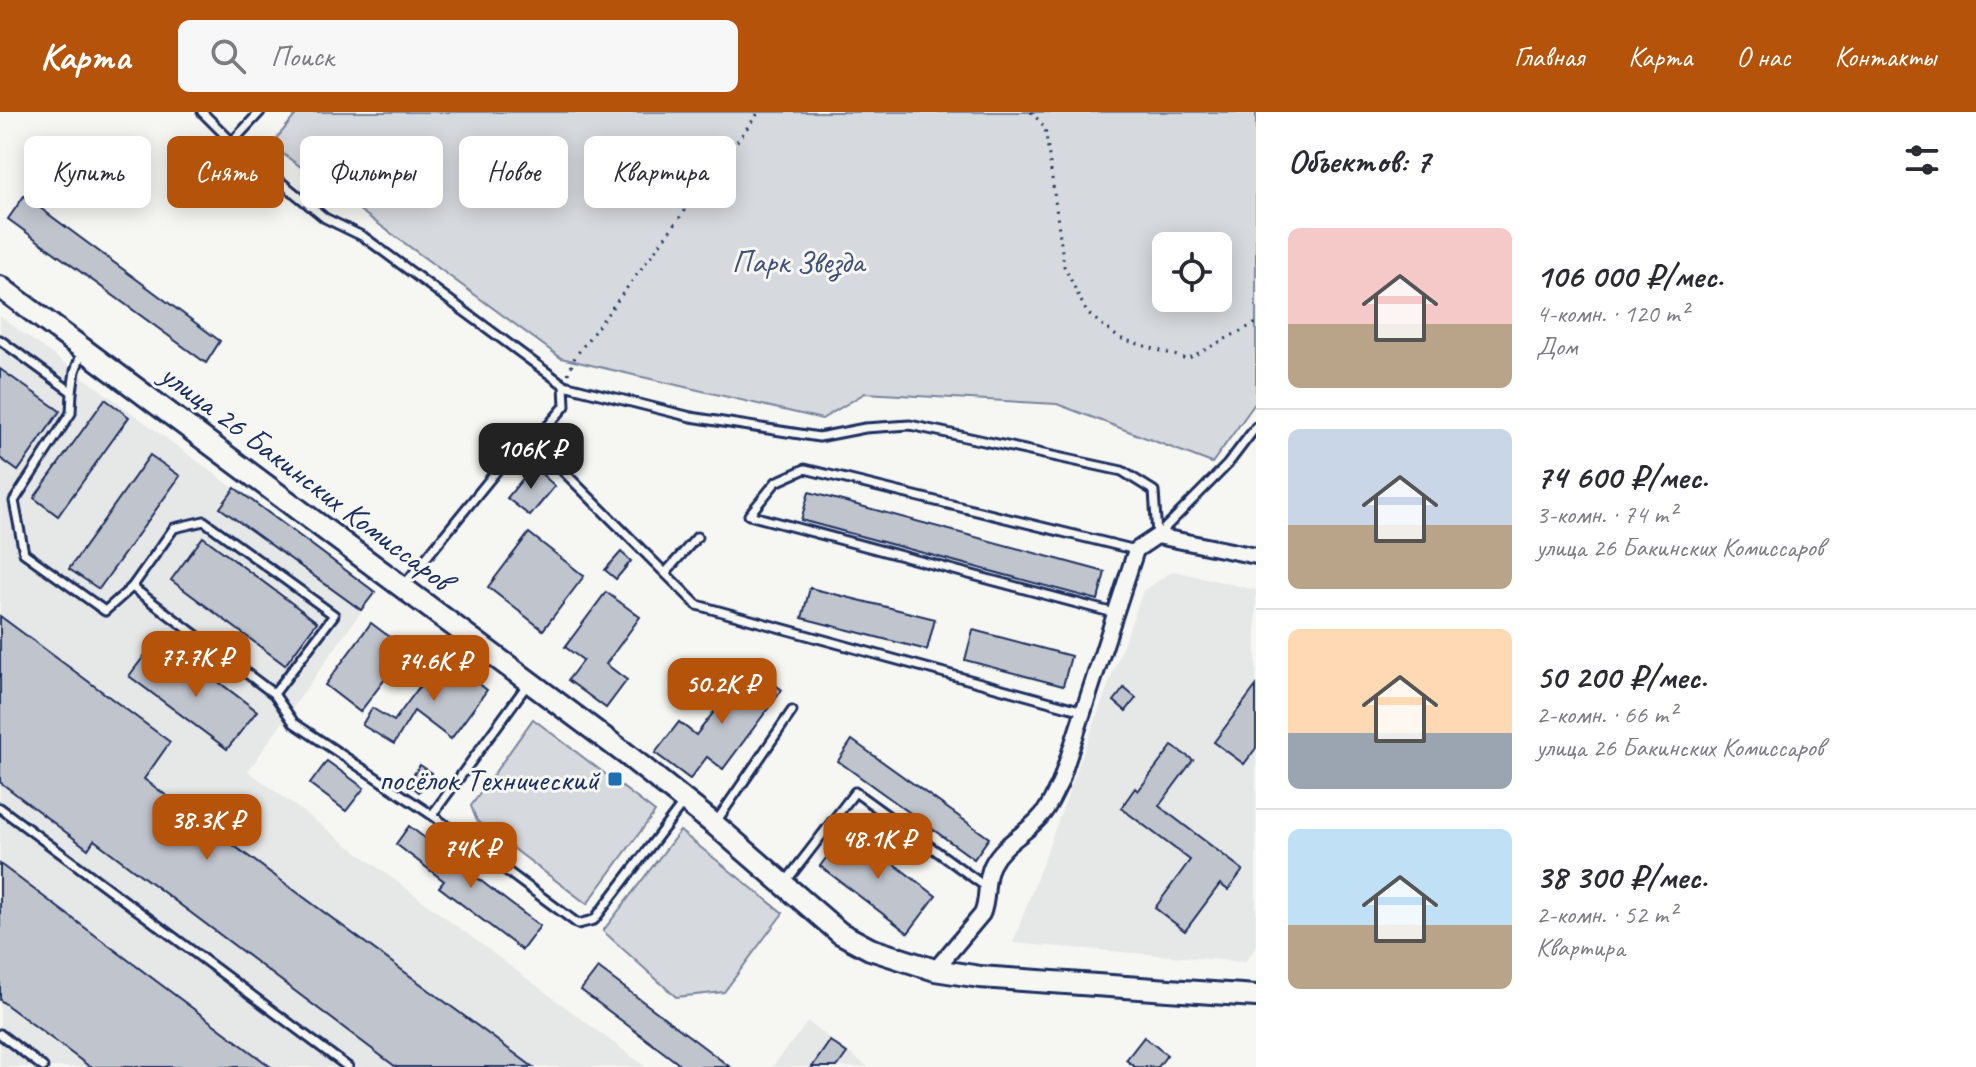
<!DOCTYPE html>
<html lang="ru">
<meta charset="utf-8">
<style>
:root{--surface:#fff;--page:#f7f7f7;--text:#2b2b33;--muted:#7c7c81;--line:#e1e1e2;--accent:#b45309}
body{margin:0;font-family:Caveat,sans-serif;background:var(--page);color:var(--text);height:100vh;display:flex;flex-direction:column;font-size:30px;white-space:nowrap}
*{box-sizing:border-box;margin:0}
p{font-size:26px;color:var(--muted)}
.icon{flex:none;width:44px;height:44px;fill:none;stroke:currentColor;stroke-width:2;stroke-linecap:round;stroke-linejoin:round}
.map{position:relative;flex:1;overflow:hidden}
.details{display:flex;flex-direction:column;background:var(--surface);width:720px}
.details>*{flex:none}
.top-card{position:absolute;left:24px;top:24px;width:760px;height:72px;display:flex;gap:16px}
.buttons{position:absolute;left:1152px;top:120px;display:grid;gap:16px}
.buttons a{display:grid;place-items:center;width:80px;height:80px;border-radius:12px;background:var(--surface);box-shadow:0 4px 20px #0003;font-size:40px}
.price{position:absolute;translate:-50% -68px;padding:0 18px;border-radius:16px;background:var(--accent);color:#fff;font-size:26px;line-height:52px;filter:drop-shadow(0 2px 4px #0008)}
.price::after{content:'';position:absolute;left:50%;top:48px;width:24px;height:18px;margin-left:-12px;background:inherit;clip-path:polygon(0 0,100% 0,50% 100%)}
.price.current{background:#222;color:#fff}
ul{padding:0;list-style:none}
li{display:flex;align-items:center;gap:24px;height:200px;padding:0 32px}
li+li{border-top:2px solid var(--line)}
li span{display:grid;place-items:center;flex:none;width:224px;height:160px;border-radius:12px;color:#555}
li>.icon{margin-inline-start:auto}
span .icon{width:96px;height:96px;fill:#fffc;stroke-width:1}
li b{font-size:34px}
h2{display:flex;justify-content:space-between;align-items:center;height:96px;padding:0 32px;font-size:34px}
.pill{padding:0 28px;border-radius:12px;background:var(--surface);box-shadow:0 4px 20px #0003;font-size:28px;line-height:72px}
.pill.current{background:var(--accent);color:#fff}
header{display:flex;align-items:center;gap:48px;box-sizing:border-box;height:112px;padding:0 40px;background:var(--accent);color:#fff}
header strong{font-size:38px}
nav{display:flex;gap:44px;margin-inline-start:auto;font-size:28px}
.search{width:560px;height:72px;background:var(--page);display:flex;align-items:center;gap:20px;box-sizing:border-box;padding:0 28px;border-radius:12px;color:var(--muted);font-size:30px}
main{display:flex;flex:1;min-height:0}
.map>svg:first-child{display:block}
</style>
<header>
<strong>Карта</strong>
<div class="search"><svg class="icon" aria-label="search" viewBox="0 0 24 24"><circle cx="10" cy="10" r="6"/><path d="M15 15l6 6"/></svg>Поиск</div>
<nav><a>Главная</a><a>Карта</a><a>О нас</a><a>Контакты</a></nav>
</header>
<main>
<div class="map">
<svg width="1256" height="955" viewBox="0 0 1256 955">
<rect width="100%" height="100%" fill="#f6f6f2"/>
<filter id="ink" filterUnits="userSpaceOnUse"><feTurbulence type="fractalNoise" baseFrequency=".0125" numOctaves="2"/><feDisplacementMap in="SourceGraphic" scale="16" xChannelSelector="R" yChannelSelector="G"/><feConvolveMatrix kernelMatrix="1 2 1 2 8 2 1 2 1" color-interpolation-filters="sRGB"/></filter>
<g filter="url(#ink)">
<!-- built -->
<g fill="#e6e7e7">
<path d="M0 204 375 480 248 659 646 955H0Z"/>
<path d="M1173 459 1256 478V835L1245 850 1013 831 1143 479Z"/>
<path d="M808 910 868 955H772Z"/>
</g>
<!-- green -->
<g fill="#d6d9dd" stroke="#78849e" stroke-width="2" fill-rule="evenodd">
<path d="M298 0H1256V290L1212 351 1057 292 865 281 822 307 561 246 271 33ZM1218 134V186H1166V134Z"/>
<path d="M533 607 655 700 587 792 477 709 471 694Z"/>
<path d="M680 719 783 801 724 880 676 885 603 819Z"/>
</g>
<!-- building -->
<g fill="#c0c4cd" stroke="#1b2f5e" stroke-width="2">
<path d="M24 84 220 229 206 251 8 107Z"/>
<path d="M0 257 60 299 18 359 0 346Z"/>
<path d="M105 287 129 305 58 404 34 386Z"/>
<path d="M150 343 180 364 99 477 69 457Z"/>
<path d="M533 354 555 374 530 404 507 386Z"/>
<path d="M235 376 375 480 361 498 220 396Z"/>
<path d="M809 380 1105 460 1098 488 801 408Z"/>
<path d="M529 421 584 464 543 518 488 475Z"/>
<path d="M203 425 317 510 285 553 171 468Z"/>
<path d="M621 440 631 449 616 467 605 458Z"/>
<path d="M810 476 935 507 927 538 802 506Z"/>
<path d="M606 480 640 505 606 552 627 568 606 596 568 568 583 548 565 535Z"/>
<path d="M0 504 170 630 144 667 533 955H396L94 728 88 737 0 670Z"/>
<path d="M371 511 407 538 360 600 325 573Z"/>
<path d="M973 518 1071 544 1063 574 965 548Z"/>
<path d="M148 539 194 572 204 559 257 599 227 637 129 564Z"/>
<path d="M442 544 487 578 451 627 414 599 394 632 362 613 372 596 394 609Z"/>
<path d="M750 553 782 578 723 657 707 645 690 667 655 641 679 610 696 623Z"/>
<path d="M1256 574V636L1244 652 1214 630Z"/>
<path d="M1124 576 1136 586 1126 599 1114 589Z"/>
<path d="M852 628 989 726 974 747 838 649Z"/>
<path d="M1172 634 1193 648 1159 694 1243 758 1228 778 1220 772 1185 819 1155 796 1190 748 1121 696 1135 676 1138 679Z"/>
<path d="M327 649 364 676 346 699 310 672Z"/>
<path d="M420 653 432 661 419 680 408 671Z"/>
<path d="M409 714 540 814 522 838 439 775 444 769 396 732Z"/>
<path d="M848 717 936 784 908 821 820 754Z"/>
<path d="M0 752 271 955H90L0 888Z"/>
<path d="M598 856 689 924 730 955H683L581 878Z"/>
<path d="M1144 925 1167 943 1158 955H1135L1126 948Z"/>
<path d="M830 929 847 941 837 955H812Z"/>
</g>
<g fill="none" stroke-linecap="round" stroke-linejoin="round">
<!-- lane casing -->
<g stroke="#1b2f5e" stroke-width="13">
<g id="lane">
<path d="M202 0 232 30 260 0"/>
<path d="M232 30 325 106 364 125 564 273 691 305 819 325 865 316 910 313 1122 359 1154 379 1157 424"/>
<path d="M0 228 72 280 71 301 14 389 24 441 105 499 132 475 174 416 204 409 334 503 274 582"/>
<path d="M72 280 75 259 82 240"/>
<path d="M530 331 534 330 565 294 564 273"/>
<path d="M1157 424 1227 353 1256 315"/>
<path d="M666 460 697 425"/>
<path d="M404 473 516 335 534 330 697 493 1083 599"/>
<path d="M132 475 274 582 294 611 432 703 578 812 594 808 684 690"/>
<path d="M1114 501 749 403 776 370 805 357 1136 438"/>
<path d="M0 696 348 955"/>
<path d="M432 703 527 573"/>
<path d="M716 710 792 599"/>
<path d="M784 772 855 680 986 775"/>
<path d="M0 922 43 955"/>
</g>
</g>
<!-- street casing -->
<g stroke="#1b2f5e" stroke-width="20">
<path id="street" d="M935 858 982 802C989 787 984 769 992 753 1003 731 1026 722 1041 704 1049 696 1054 682 1060 671L1136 438 1157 424 1256 444"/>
</g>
<!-- secondary casing -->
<g stroke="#1b2f5e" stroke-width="26">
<path id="secondary" d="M0 175 626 642 714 712 840 821 870 837 935 858 980 865 1256 884"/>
</g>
<!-- path -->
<g stroke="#1b2f5e" stroke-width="3" stroke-dasharray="2 6" stroke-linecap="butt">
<path d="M1031 0 1045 15 1064 154 1087 201 1119 226 1187 247 1256 211"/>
<path d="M568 262 575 245 759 0"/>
</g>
<!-- lane -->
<use href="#lane" stroke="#f6f6f2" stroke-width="7"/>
<!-- street -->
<use href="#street" stroke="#f6f6f2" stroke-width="14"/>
<!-- secondary -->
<use href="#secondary" stroke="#f6f6f2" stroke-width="20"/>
</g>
</g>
<!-- markers -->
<rect fill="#1f6fb2" stroke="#f6f6f2" stroke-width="3" x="607" y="659" width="16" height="16" rx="4"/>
<g text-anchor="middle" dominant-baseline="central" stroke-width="6" stroke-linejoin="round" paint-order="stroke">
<!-- park labels -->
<g font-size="32" fill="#405177" stroke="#f6f6f2">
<text x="798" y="149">Парк Звезда</text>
</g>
<!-- street labels -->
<g font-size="32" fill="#1b2f5e" stroke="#f6f6f2">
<text transform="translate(306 365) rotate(37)">улица 26 Бакинских Комиссаров</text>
</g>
<!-- poi labels -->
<g font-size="32" fill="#1b2f5e" stroke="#f6f6f2" text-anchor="end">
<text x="599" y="667">посёлок Технический</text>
</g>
</g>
</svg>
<div class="buttons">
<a><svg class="icon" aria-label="locate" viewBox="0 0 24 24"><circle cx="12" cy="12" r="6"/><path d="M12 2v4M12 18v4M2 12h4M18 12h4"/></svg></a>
</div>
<b class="price current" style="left:531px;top:379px">106K ₽</b>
<b class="price" style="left:196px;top:587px">77.7K ₽</b>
<b class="price" style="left:434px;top:591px">74.6K ₽</b>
<b class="price" style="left:722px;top:614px">50.2K ₽</b>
<b class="price" style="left:207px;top:750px">38.3K ₽</b>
<b class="price" style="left:878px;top:769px">48.1K ₽</b>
<b class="price" style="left:471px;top:778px">74K ₽</b>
<div class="top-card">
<a class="pill">Купить</a>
<a class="pill current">Снять</a>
<a class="pill">Фильтры</a>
<a class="pill">Новое</a>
<a class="pill">Квартира</a>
</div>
</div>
<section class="details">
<h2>Объектов: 7<svg class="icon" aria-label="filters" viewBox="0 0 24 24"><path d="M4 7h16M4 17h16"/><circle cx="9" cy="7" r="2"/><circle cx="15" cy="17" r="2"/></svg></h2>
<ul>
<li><span style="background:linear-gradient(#f6c9c9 60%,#b9a48a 0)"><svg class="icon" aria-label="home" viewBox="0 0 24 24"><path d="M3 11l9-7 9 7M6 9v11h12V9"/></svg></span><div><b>106 000 ₽/мес.</b><p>4-комн. · 120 m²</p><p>Дом</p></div></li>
<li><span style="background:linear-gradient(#c9d6e8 60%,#b9a48a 0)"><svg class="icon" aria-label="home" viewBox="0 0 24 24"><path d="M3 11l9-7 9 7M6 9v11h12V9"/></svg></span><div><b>74 600 ₽/мес.</b><p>3-комн. · 74 m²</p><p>улица 26 Бакинских Комиссаров</p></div></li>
<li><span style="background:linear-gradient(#ffd9b3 65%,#9aa5b1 0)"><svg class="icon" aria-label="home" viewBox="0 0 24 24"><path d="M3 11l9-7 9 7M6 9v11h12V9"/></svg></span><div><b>50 200 ₽/мес.</b><p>2-комн. · 66 m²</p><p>улица 26 Бакинских Комиссаров</p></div></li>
<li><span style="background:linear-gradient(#bfe0f5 60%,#b9a48a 0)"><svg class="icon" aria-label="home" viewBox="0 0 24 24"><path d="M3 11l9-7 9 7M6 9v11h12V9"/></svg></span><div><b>38 300 ₽/мес.</b><p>2-комн. · 52 m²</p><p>Квартира</p></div></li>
</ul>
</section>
</main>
